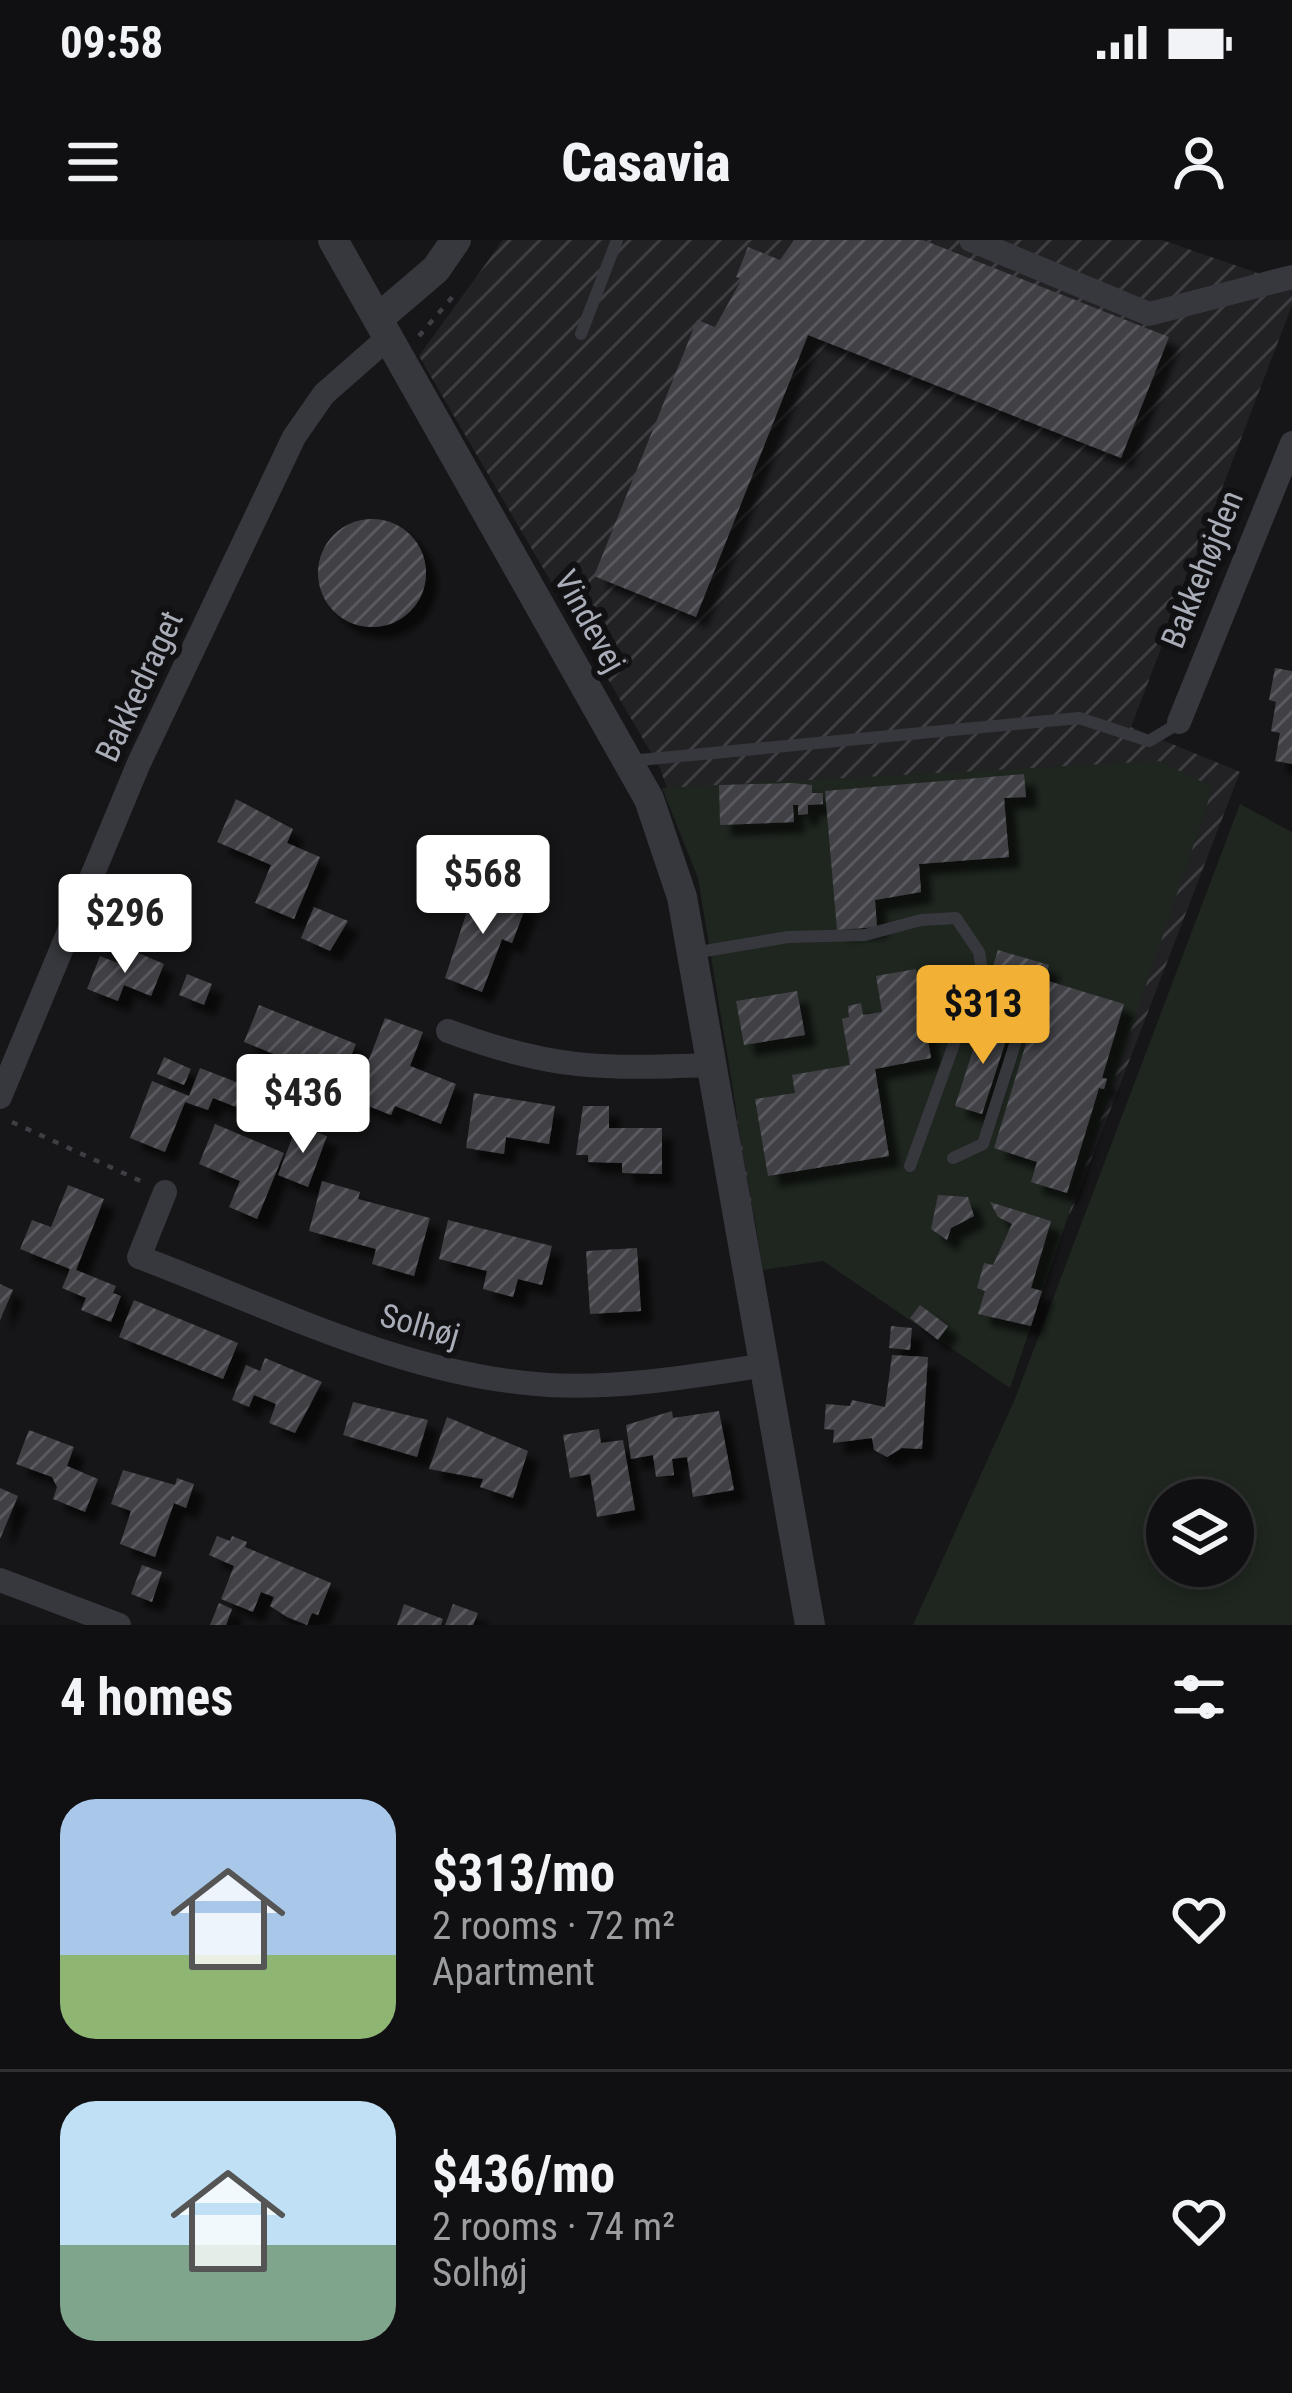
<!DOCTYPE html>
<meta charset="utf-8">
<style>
:root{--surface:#101012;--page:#19191b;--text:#f1f3f6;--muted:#9c9d9f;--line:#303032;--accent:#f2b134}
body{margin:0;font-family:"Roboto Condensed",sans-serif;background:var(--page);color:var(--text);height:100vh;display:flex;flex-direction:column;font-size:45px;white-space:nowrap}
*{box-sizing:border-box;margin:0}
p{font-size:39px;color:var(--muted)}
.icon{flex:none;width:66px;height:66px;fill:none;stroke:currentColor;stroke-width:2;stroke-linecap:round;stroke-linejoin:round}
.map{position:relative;height:1385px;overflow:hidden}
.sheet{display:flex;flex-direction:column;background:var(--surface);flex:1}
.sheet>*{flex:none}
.controls{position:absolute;left:1146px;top:1239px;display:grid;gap:24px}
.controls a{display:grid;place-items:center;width:108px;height:108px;border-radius:50%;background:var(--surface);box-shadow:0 6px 18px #0003,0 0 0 3px var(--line);font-size:60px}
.price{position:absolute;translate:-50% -102px;padding:0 27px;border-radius:12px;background:#fff;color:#222;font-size:39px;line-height:78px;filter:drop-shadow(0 3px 6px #0008)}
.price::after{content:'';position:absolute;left:50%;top:72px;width:36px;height:27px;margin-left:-18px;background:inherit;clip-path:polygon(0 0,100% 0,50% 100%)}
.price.current{background:var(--accent);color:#111}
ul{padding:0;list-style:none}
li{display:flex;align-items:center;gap:36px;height:300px;padding:0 60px}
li+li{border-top:3px solid var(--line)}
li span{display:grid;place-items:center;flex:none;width:336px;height:240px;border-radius:36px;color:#555}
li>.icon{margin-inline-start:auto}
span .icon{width:144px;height:144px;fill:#fffc;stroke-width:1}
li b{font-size:51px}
h2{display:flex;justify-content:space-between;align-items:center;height:144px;padding:0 60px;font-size:51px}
.status{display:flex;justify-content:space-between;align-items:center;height:84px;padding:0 60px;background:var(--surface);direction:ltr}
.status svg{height:33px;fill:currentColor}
header{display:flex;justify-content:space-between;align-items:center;height:156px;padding:0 60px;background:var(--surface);font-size:54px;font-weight:800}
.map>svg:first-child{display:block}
</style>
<div class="status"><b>09:58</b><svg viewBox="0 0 49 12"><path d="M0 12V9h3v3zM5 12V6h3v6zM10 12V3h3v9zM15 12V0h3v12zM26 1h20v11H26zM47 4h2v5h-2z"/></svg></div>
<header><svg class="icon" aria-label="menu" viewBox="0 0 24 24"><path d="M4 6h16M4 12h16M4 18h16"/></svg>Casavia<svg class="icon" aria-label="person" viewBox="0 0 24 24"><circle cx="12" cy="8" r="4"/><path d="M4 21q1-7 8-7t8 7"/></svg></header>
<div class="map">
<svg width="1292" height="1385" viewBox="0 0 1292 1385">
<defs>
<pattern id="industrial-furrows" width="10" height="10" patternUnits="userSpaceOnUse" patternTransform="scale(3)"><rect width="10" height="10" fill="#222225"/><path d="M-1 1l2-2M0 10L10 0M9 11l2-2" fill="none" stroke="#3f3f43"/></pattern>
<pattern id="building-hatch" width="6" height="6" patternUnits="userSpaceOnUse" patternTransform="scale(3)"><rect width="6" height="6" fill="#404145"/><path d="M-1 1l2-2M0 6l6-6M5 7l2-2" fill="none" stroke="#595a5e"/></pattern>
<filter id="shadow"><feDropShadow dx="11" dy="11" stdDeviation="3" flood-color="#0009"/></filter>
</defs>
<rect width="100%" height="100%" fill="#161618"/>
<!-- industrial -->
<path fill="url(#industrial-furrows)" d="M503 0H1162L1292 45V65L1131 487 1240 532 1070 975 959 940 750 977 710 672 660 528 419 116Z"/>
<!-- green -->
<g fill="#1e261f" fill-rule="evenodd">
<path d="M1159 521 1213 547 1010 1148 823 1021 763 1030 698 638 662 548Z"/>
<path d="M1240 564 1292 592V1385H913L1015 1159ZM1233 1260V1326H1167V1260Z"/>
</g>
<!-- building -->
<g fill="url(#building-hatch)" filter="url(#shadow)">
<path d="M794 0H923L1169 97 1121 218 808 95 696 377 594 336 697 80 715 87 742 39 736 37 748 7 780 20Z"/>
<circle cx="372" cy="333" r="54"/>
<path d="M1275 428 1292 431V524L1275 521 1280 493 1271 491 1276 462 1269 460Z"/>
<path d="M1024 534 1026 557 1004 558 1009 617 919 624 921 652 875 660 877 687 837 690 825 551Z"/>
<path d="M792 543 812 545V553H823V564L808 565V574L798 575V565H793L794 582 720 585 719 545Z"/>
<path d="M236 559 293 589 287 603 320 617 294 679 255 663 271 625 217 602Z"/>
<path d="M480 646 526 666 512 703 502 699 482 752 445 738 475 647Z"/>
<path d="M314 667 348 681 330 711 301 698Z"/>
<path d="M998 710 1049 725 1045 740 1124 764 1102 838 1107 839 1104 849 1099 848 1067 953 1031 942 1037 922 994 908 1041 755 989 739Z"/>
<path d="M134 711 164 724 151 756 124 745 118 761 87 749 100 716 128 727Z"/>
<path d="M916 729 931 818 875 829 889 916 768 936 755 859 795 853 792 835 850 825 842 779 849 777 848 766 861 763 863 775 882 772 876 736Z"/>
<path d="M187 734 212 744 204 765 179 755Z"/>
<path d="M797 751 805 795 744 805 736 761Z"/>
<path d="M259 765 356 804 335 855 301 841 306 827 244 802Z"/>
<path d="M385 778 423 792 410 826 456 844 441 884 395 866 391 875 353 860Z"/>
<path d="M983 779 1010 788 982 874 955 866Z"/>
<path d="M164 817 191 829 184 845 157 834Z"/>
<path d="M200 828 244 845 236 867 213 858 208 870 185 862 165 912 130 898 152 841 189 856Z"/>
<path d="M474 853 555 866 549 904 506 897 504 914 466 908Z"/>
<path d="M583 866H609V888H662V934L622 933V923L588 922V915H576Z"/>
<path d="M215 884 284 913 257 979 229 967 240 941 199 924Z"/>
<path d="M297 885 327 896 308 947 278 935Z"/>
<path d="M322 941 360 952 358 959 430 978 414 1036 372 1024 376 1009 309 991Z"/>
<path d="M68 945 104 959 76 1030 116 1046 113 1053 121 1056 111 1082 81 1070 86 1058 62 1048 70 1029 20 1009 32 980 51 987Z"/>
<path d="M938 955 968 957 974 976 951 988 947 1000 931 989Z"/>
<path d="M990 962 1051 981 1031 1048 1042 1051 1031 1086 978 1074 985 1051 977 1048 984 1023 993 1025 1012 984 998 977Z"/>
<path d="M448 980 552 1006 542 1045 518 1039 513 1057 483 1049 487 1031 439 1019Z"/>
<path d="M637 1008 641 1071 590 1074 586 1011Z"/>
<path d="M0 1044 13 1050 0 1080Z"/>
<path d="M134 1060 238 1103 223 1139 119 1097Z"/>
<path d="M920 1065 948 1086 938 1100 910 1078Z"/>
<path d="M891 1086 912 1088 910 1110 889 1108Z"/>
<path d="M892 1115 928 1117 922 1209 902 1208 887 1217 874 1210 872 1198 833 1203 834 1190 824 1189 826 1164 850 1166 852 1160 885 1167Z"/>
<path d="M265 1118 322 1142 295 1193 269 1183 276 1164 254 1155 249 1167 232 1160 246 1125 260 1131Z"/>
<path d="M353 1162 428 1180 417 1217 343 1195Z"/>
<path d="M672 1171 673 1178 719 1171 734 1250 693 1257 687 1217 672 1219 674 1235 656 1237 653 1215 631 1219 626 1185Z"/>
<path d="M447 1177 528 1211 513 1258 480 1247 483 1239 429 1229Z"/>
<path d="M599 1189 601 1203 623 1200 635 1270 597 1277 590 1234 570 1238 563 1195Z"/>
<path d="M29 1190 74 1207 67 1226 98 1239 85 1272 53 1259 57 1247 52 1237 16 1224Z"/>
<path d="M123 1230 175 1245 177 1238 194 1244 186 1268 174 1263 155 1317 120 1304 131 1271 111 1264Z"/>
<path d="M0 1248 18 1256 0 1299Z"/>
<path d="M217 1296 230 1301 232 1296 247 1302 245 1307 331 1343 318 1375 312 1373 307 1385 287 1377 270 1366 274 1357 261 1352 253 1372 221 1359 234 1326 209 1315Z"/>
<path d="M142 1325 162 1332 152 1362 131 1354Z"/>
<path d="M219 1363 232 1369 226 1385H210Z"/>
<path d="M404 1364 443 1379 441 1385H397Z"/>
<path d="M453 1364 478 1373 473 1385H445Z"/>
</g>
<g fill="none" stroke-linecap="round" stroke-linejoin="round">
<!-- path -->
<g stroke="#3d3f44" stroke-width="4.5" stroke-dasharray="6 9" stroke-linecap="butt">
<path d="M419 96 455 54"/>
<path d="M12 882 143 942"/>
</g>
<!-- service -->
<g stroke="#37383d" stroke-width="12">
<path d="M581 94 617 0"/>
<path d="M629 521 1079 478 1149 501 1179 483"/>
<path d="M693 713 788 697 865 695 921 680 956 678 979 712 986 755"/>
<path d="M910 926 963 779 986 755 1027 767 983 904 953 918"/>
</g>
<!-- minor -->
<g stroke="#37383d" stroke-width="24">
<path d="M971 0 1149 74 1292 37"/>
<path d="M1179 482 1292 203"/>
<path d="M448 791C553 830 602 829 712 825"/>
<path d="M0 857 139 523 294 197 324 154 390 96"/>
<path d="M165 952 139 1017C272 1067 404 1136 548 1145 619 1149 695 1136 766 1125"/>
<path d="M0 1340 119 1385"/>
</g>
<!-- tertiary -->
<g stroke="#37383d" stroke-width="30">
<path d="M333 0 649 559 682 657 810 1385"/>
<path d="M380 77 436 29 456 0"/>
</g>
</g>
<g text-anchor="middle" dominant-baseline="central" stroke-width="12" stroke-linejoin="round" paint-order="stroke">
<!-- street labels -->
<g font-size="33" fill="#a8adb8" stroke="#111113">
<text transform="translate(1202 329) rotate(-68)">Bakkehøjden</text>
<text transform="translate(590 381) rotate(61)">Vindevej</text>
<text transform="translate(139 446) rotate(-65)">Bakkedraget</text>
<text transform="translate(420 1085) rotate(16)">Solhøj</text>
</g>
</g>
</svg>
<div class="controls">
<a><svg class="icon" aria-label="layers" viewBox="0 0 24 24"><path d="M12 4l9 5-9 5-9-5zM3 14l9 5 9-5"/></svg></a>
</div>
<b class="price" style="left:483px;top:697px">$568</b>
<b class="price" style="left:125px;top:736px">$296</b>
<b class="price current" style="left:983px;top:827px">$313</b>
<b class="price" style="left:303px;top:916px">$436</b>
</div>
<section class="sheet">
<h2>4 homes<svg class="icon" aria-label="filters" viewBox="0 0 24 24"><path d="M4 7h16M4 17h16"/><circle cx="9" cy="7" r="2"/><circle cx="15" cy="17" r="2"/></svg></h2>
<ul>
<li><span style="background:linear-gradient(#a9c7e8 65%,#8fb573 0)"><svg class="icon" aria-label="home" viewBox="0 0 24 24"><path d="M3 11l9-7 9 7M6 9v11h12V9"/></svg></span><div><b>$313/mo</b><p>2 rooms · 72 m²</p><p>Apartment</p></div><svg class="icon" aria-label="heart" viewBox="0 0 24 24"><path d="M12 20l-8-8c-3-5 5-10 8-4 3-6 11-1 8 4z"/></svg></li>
<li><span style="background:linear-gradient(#bfe0f5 60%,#7fa58c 0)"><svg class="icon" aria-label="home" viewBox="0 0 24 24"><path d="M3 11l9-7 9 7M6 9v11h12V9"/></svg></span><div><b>$436/mo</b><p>2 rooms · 74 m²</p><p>Solhøj</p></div><svg class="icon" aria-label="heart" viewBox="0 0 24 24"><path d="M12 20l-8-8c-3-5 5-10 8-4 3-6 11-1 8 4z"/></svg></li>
</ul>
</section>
